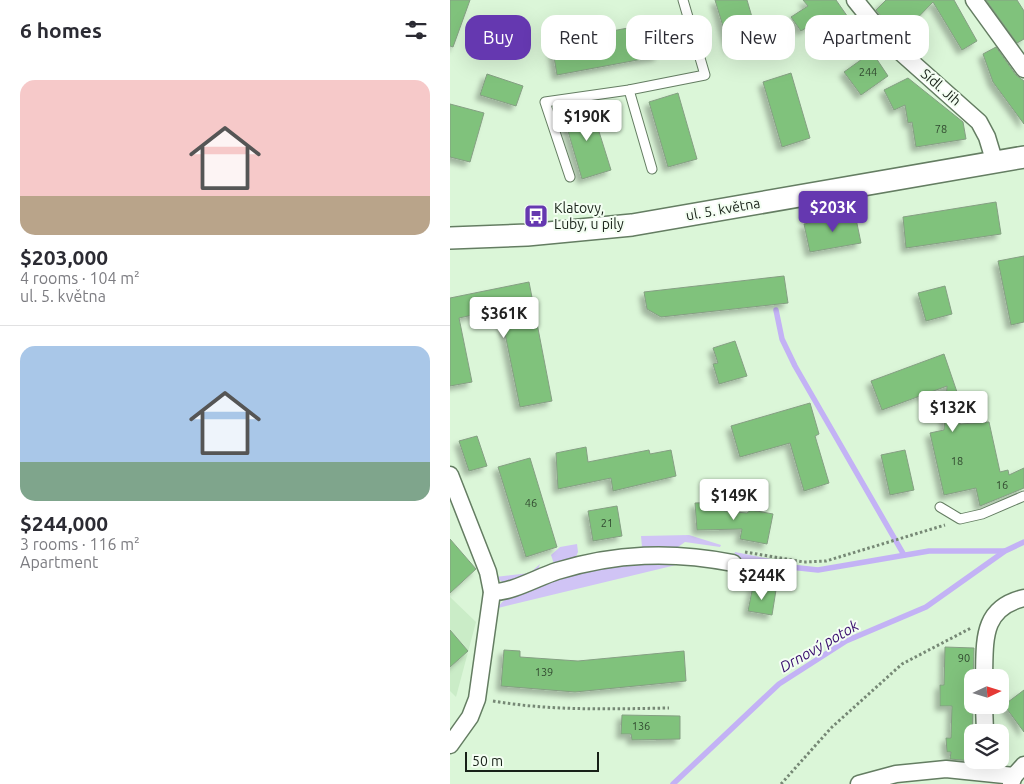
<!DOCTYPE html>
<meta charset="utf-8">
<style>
:root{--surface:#fff;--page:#f7f7f7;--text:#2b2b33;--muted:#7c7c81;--line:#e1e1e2;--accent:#6538b0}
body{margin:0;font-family:Ubuntu,sans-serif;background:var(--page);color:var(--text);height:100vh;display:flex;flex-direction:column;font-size:19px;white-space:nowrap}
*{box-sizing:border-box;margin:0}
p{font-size:16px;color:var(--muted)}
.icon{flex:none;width:28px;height:28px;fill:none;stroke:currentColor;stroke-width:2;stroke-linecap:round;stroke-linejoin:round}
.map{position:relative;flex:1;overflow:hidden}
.details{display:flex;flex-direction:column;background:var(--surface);width:450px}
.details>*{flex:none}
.hud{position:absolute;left:15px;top:15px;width:475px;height:45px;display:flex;gap:10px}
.needle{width:32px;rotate:86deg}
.buttons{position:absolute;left:514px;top:669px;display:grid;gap:10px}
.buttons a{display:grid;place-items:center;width:45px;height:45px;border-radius:10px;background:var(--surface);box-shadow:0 5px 20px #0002;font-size:25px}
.scale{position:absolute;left:15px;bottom:12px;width:134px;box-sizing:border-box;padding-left:5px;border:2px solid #172117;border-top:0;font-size:14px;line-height:18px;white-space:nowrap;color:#172117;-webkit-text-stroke:4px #f3fef2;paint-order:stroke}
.price{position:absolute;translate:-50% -42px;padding:0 11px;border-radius:5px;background:#fff;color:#222;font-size:16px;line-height:32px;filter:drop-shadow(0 1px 2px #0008)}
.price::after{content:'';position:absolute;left:50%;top:30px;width:15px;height:11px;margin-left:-8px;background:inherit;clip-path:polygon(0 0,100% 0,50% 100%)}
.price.selected{background:var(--accent);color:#fff}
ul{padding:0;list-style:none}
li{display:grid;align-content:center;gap:10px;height:265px;padding:0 20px}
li+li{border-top:1px solid var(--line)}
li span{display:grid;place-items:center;height:155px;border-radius:15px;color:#555}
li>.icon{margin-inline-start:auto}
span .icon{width:90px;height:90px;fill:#fffc;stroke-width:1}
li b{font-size:21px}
h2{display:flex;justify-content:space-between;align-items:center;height:60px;padding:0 20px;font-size:21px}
.pill{padding:0 18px;border-radius:15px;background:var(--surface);box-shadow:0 5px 20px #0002;font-size:18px;line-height:45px}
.pill.selected{background:var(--accent);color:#fff}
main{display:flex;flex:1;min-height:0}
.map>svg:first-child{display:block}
</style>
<main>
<section class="details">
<h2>6 homes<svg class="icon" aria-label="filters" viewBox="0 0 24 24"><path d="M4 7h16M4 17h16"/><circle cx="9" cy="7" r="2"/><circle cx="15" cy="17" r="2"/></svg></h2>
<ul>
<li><span style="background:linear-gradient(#f6c9c9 75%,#b9a48a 0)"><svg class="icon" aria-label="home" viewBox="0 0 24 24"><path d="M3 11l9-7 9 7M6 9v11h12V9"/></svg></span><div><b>$203,000</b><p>4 rooms · 104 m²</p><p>ul. 5. května</p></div></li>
<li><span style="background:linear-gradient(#a9c7e8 75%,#7fa58c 0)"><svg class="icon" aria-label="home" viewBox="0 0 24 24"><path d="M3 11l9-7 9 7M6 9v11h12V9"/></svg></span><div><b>$244,000</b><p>3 rooms · 116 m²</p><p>Apartment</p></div></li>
</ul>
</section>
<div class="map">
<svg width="574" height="784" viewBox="0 0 574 784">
<defs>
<filter id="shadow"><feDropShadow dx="-4.5" dy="4.5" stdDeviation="2.5" flood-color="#0004"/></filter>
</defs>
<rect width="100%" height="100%" fill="#dbf6d8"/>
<!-- built -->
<path fill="#caecc7" d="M0 597 26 622 6 697 0 691Z"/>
<!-- green -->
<g fill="#d0c4f5">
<path d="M239 535 271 545 270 547 235 542 228 547H192L191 536Z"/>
<path d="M127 544 128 552 125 559 104 564 101 555 110 547Z"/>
<path d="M285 552 341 563 339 574 283 561Z"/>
<path d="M236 563V565H226L48 608C54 589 145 568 166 564 189 561 214 564 236 563Z"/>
<path d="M90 564 88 570 54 583 45 577 80 573Z"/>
</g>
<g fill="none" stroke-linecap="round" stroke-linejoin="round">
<!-- stream -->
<g stroke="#c3b2f5" stroke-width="5.5">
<path d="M326 310 332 339 345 366 454 555"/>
<path d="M340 567 368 570 479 551H554"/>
<path d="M223 784 329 684 396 641 476 607 555 551 574 542"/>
</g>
</g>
<!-- building -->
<g fill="#80c27c" stroke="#859f83" filter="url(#shadow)">
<path d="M0 0H20L3 47 0 46Z"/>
<path d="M265 0H297L309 41 280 49Z"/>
<path d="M353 0H386L400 20 379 35 369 20 351 31 341 17 358 6Z"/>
<path d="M436 0H504L527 41 512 50 483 2 449 37 426 10Z"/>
<path d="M536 0H567L574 11V39L567 43Z"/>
<path d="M194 25V28L204 27 209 56 107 75 102 45 114 43V40Z"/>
<path d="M546 47 566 75 574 81V124L543 82 533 54Z"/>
<path d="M422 52 438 76 411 95 394 72Z"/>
<path d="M341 73 360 138 332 147 313 82Z"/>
<path d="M37 74 73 86 66 106 30 95Z"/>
<path d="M458 78 513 122 516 139 466 147 462 122 458 123 455 105 444 110 434 90Z"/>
<path d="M228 93 247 159 218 167 199 102Z"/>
<path d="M0 104 34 113 20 162 0 157Z"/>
<path d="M141 106 161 170 132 179 113 114Z"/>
<path d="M546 202 551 234 456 248 453 217Z"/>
<path d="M405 214 411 243 360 252 354 224Z"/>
<path d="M574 256V322L561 325 548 261Z"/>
<path d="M334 276 338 303 211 317 197 309 194 292Z"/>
<path d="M79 282 102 401 70 407 50 309 9 318 22 382 0 386V298Z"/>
<path d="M495 286 502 314 476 321 468 293Z"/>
<path d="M285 341 297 376 269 384 263 364 268 363 263 348Z"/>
<path d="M494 354 508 395 512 394 510 424 539 422 550 472 558 470 559 475 574 468V488L530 506 526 488 494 495 480 433 494 430 497 386 432 410 421 381Z"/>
<path d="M360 403 369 434 365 436 379 483 354 491 340 443 290 457 281 426Z"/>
<path d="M27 436 37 466 19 471 9 441Z"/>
<path d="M136 447 138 462 199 450 200 454 221 450 226 476 163 491 161 478 108 489 106 453Z"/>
<path d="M455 450 464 490 440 495 431 455Z"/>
<path d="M80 458 107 547 76 557 48 467Z"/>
<path d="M274 502V511L297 513 301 510 323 514 317 544 290 539 292 529 247 530 245 503Z"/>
<path d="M167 506 172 536 143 541 138 511Z"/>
<path d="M0 539 26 569 0 593Z"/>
<path d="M303 586 326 590 322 615 298 611Z"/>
<path d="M0 630 18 651 0 667Z"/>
<path d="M495 647 524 648 522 761 500 759 501 752H497L496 738H501L502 706H490V685H494Z"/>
<path d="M54 650 70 651V657L128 661 234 651 236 681 125 692 51 686Z"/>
<path d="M574 690V732L554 705Z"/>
<path d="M172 715 230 716V739L182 740 181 734H171Z"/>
</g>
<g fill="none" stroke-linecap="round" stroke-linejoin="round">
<!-- service casing -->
<g stroke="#647d62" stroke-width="11">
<g id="service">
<path d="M179 90 202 169"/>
<path d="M120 177 95 102 179 90 255 75 233 0"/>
<path d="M490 507 510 519 532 514 574 496"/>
</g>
</g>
<!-- minor casing -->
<g stroke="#647d62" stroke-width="19">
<g id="minor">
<path d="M405 0 438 41 529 122 537 137 544 160"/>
<path d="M524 0 574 69"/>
<path d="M0 475 38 572 42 592 27 699 20 717 0 745"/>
<path d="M42 592C61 593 88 577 107 571 166 553 222 551 283 563"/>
<path d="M534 678C535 641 531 608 574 598"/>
<path d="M534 705 535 732"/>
<path d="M409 784 446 774 496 769 564 776"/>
<path d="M561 784 564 776 574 765"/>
</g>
</g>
<!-- tertiary casing -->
<g stroke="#647d62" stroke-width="24">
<path id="tertiary" d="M0 238 77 235 182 225 574 157"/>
</g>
<!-- path -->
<g stroke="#768875" stroke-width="3" stroke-dasharray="2.5 2.5" stroke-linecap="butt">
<path d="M295 552 354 562 376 561 495 525"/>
<path d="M43 701C101 711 160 709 219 708"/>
<path d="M331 784 381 728 452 664 521 628"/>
</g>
<!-- service -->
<use href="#service" stroke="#fff" stroke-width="9"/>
<!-- minor -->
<use href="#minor" stroke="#fff" stroke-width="16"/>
<!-- tertiary -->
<use href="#tertiary" stroke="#fff" stroke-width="21"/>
</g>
<!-- icons -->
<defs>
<g id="bus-square" transform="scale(1.25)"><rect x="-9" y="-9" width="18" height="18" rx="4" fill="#6538b0" stroke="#f3fef2"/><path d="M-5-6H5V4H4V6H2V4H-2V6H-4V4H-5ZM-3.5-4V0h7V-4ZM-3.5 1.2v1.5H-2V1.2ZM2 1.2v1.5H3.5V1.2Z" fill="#fff"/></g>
</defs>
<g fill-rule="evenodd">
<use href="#bus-square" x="86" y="216"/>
</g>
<g text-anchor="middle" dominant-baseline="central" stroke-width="4" stroke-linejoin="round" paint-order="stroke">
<!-- number labels -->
<g font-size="11" fill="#314930">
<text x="418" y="72">244</text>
<text x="491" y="129">78</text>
<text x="507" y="461">18</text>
<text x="552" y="485">16</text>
<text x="81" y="503">46</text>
<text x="157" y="523">21</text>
<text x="514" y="658">90</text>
<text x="94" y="672">139</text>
<text x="191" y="726">136</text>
</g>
<!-- street labels -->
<g font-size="14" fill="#172117" stroke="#f3fef2">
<text transform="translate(491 87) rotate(41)">Sídl. Jih</text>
<text transform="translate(273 209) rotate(-10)">ul. 5. května</text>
</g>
<!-- poi labels -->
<g font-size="14" fill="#172117" stroke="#f3fef2" text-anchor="start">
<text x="104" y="208">Klatovy,<tspan x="104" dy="16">Luby, u pily</tspan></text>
</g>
<!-- water labels -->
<g font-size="15" font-style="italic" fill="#370b6d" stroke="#f3fef2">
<text transform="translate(369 646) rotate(-30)">Drnový potok</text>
</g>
</g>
</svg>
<div class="buttons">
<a><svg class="needle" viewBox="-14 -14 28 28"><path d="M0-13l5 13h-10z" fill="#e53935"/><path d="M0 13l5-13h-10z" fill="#7c7c81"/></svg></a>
<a><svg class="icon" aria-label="layers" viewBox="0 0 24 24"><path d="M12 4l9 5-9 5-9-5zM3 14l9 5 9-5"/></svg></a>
</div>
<div class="scale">50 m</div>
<b class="price" style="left:137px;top:142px">$190K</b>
<b class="price selected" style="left:383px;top:233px">$203K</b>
<b class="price" style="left:54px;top:339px">$361K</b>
<b class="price" style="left:503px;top:433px">$132K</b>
<b class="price" style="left:284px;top:521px">$149K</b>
<b class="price" style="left:312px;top:601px">$244K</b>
<div class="hud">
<a class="pill selected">Buy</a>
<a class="pill">Rent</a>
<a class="pill">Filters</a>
<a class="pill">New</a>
<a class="pill">Apartment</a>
</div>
</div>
</main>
